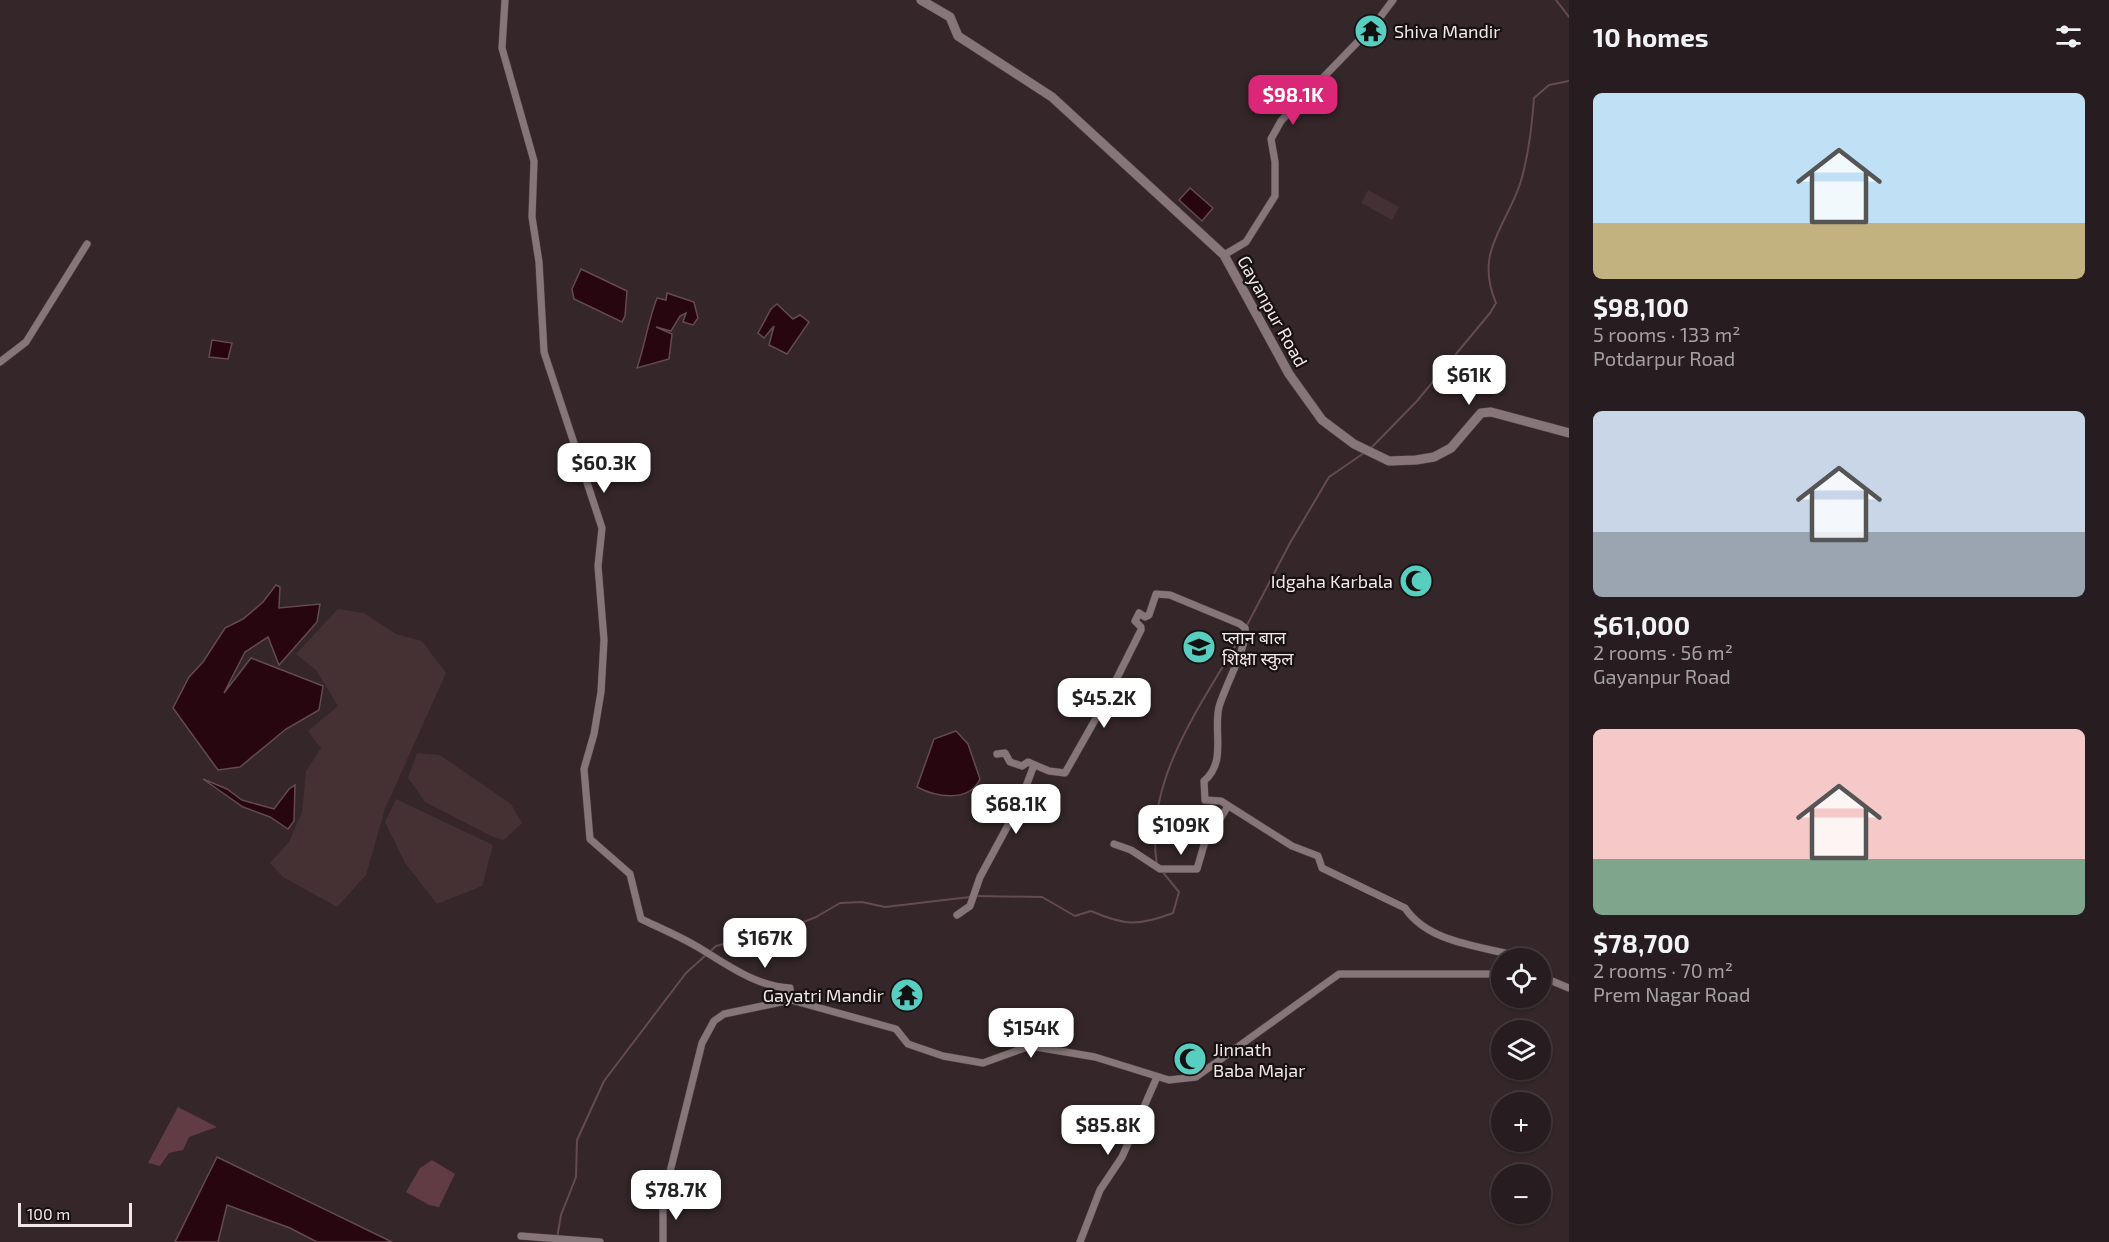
<!DOCTYPE html>
<meta charset="utf-8">
<style>
:root{--surface:#271c1f;--page:#33292c;--text:#f1f3f6;--muted:#a4a1a4;--line:#433a3d;--accent:#db2777}
body{margin:0;font-family:"Exo 2","Noto Sans Devanagari",sans-serif;background:var(--page);color:var(--text);height:100vh;display:flex;flex-direction:column;font-size:22px;white-space:nowrap}
*{box-sizing:border-box;margin:0}
p{font-size:20px;color:var(--muted)}
.icon{flex:none;width:33px;height:33px;fill:none;stroke:currentColor;stroke-width:2;stroke-linecap:round;stroke-linejoin:round}
.map{position:relative;flex:1;overflow:hidden}
.panel{display:flex;flex-direction:column;background:var(--surface);width:540px}
.panel>*{flex:none}
.tools{position:absolute;left:1491px;top:948px;display:grid;gap:12px}
.tools a{display:grid;place-items:center;width:60px;height:60px;border-radius:50%;background:var(--surface);box-shadow:0 2px 4px #0004,0 0 0 2px var(--line);font-size:30px}
.scale{position:absolute;left:18px;bottom:15px;width:114px;box-sizing:border-box;padding-left:6px;border:3px solid #f1e7e9;border-top:0;font-size:16px;line-height:21px;white-space:nowrap;color:#f1e7e9;-webkit-text-stroke:4px #171112;paint-order:stroke}
.price{position:absolute;translate:-50% -51px;padding:0 14px;border-radius:12px;background:#fff;color:#222;font-size:20px;line-height:39px;filter:drop-shadow(0 2px 3px #0008)}
.price::after{content:'';position:absolute;left:50%;top:36px;width:18px;height:14px;margin-left:-9px;background:inherit;clip-path:polygon(0 0,100% 0,50% 100%)}
.price.current{background:var(--accent);color:#fff}
ul{padding:0;list-style:none}
li{display:grid;align-content:center;gap:12px;height:318px;padding:0 24px}
li span{display:grid;place-items:center;height:186px;border-radius:9px;color:#555}
li>.icon{margin-inline-start:auto}
span .icon{width:108px;height:108px;fill:#fffc;stroke-width:1}
li b{font-size:26px}
h2{display:flex;justify-content:space-between;align-items:center;height:72px;padding:0 24px;font-size:26px}
main{display:flex;flex:1;min-height:0}
.map>svg:first-child{display:block}
</style>
<main>
<div class="map">
<svg width="1569" height="1242" viewBox="0 0 1569 1242">
<rect width="100%" height="100%" fill="#342629"/>
<!-- built -->
<g fill="#453034">
<path d="M1368 190 1399 207 1392 220 1361 203Z"/>
<path d="M338 609 364 613 396 634 422 641 446 673 385 809 366 875 337 907 283 877 270 863 289 842 302 812 306 771 321 748 308 731 338 706 316 670 296 654Z"/>
<path d="M417 753 440 755 511 804 522 823 504 840 493 837 425 802 408 778Z"/>
<path d="M396 799 493 845 482 886 437 904 405 863 385 822Z"/>
</g>
<!-- green -->
<g fill="#613c45">
<path d="M178 1107 217 1127 189 1137 183 1150 169 1153 160 1166 148 1163Z"/>
<path d="M432 1160 455 1174 439 1207 429 1205 406 1192 420 1168Z"/>
</g>
<!-- water -->
<g fill="#270610" stroke="#644a51" stroke-width="1.5">
<path d="M1190 188 1213 208 1202 221 1179 200Z"/>
<path d="M581 269 627 291 625 316 622 322 574 299 572 289Z"/>
<path d="M667 293 694 302 698 318 693 325 683 322 686 313 680 316 671 331 656 327 672 334 669 359 637 368C645 345 648 321 657 298L666 300Z"/>
<path d="M777 304 793 319 800 315 809 322 787 354 769 345 774 326 764 338 758 333 771 309Z"/>
<path d="M212 340 232 343 228 359 209 357Z"/>
<path d="M276 585 280 587 279 608 320 604 317 622 279 665 268 637 245 652 224 693 251 658 323 686 319 710 286 729 240 767 218 770 173 708 189 677 203 662 225 628 243 619 263 602Z"/>
<path d="M956 731 968 744 980 779C969 803 936 797 917 787L934 739Z"/>
<path d="M203 779 227 789 242 800 274 809 289 789 295 785 294 821 288 829 270 817 243 807Z"/>
<path d="M217 1157 392 1242H317L290 1228 227 1205 218 1242H175Z"/>
</g>
<g fill="none" stroke-linecap="round" stroke-linejoin="round">
<!-- stream -->
<g stroke="#644a51" stroke-width="2">
<path d="M1556 0 1569 17"/>
<path d="M1371 448 1417 401 1490 313 1496 303C1474 251 1506 228 1521 181 1529 153 1532 127 1534 98L1549 85 1569 81"/>
<path d="M1246 627 1290 543 1329 477 1364 453"/>
<path d="M1157 865C1143 780 1202 705 1242 634"/>
<path d="M976 896 1042 897 1075 916 1091 911C1125 926 1139 926 1173 913L1179 892 1161 870"/>
<path d="M557 1238 561 1215 576 1177 577 1140 604 1081 686 973 716 946 791 927 816 917 840 903 862 902 885 907 970 897"/>
</g>
<!-- minor casing -->
<g stroke="#4e4345" stroke-width="8">
<g id="minor">
<path d="M505 0 502 48 534 161 532 217 539 262 544 352 602 528 598 566 604 640 601 692 594 734 584 769 590 839 630 874 641 919C660 928 679 936 696 946 725 963 756 987 790 988L791 1000"/>
<path d="M1224 255 1246 242 1275 196V162L1271 139 1281 121 1375 24 1393 0"/>
<path d="M0 362 26 342 87 244"/>
<path d="M997 754 1005 753 1010 762 1022 766 1028 762 1049 771 1065 773 1103 706 1141 630V627L1135 621 1139 613 1145 617 1149 615 1156 594 1170 595 1240 624 1245 628C1249 643 1224 688 1219 707 1213 731 1227 762 1204 781L1205 800 1221 801 1292 846 1318 856 1322 868 1405 908C1430 945 1485 946 1524 958"/>
<path d="M1114 844 1131 850 1160 869H1197L1204 845 1228 806"/>
<path d="M957 915 970 906 980 877 1019 805 1034 765"/>
<path d="M1540 976 1569 988"/>
<path d="M521 1236 600 1242"/>
<path d="M663 1242V1200L702 1043 714 1021 724 1014 791 1000 896 1029 908 1044 943 1056 983 1063 1030 1046 1095 1057 1169 1080 1196 1077 1339 974H1502"/>
<path d="M1080 1242 1100 1190 1122 1157 1157 1077"/>
</g>
</g>
<!-- tertiary casing -->
<g stroke="#4e4345" stroke-width="10">
<path id="tertiary" d="M921 0 950 17 958 36 1052 97 1224 255 1289 374 1322 420 1354 444 1389 461 1416 460 1434 457 1451 448 1481 413 1491 412 1569 433"/>
</g>
<!-- minor -->
<use href="#minor" stroke="#877679" stroke-width="7"/>
<!-- tertiary -->
<use href="#tertiary" stroke="#877679" stroke-width="9"/>
</g>
<!-- icons -->
<defs>
<g id="temple-disc" transform="scale(1.725)"><circle r="9.5" fill="#58cec0" stroke="#171112"/><path d="M0-6L5-2H3V0L6.5 2.5H4V6H1.5V3h-3V6H-4V2.5H-6.5L-3 0V-2H-5Z" fill="#111"/></g>
<g id="mosque-disc" transform="scale(1.725)"><circle r="9.5" fill="#58cec0" stroke="#171112"/><path d="M3.5-4.9A6 6 0 1 0 3.5 4.9A5 5 0 1 1 3.5-4.9Z" fill="#111"/></g>
<g id="school-disc" transform="scale(1.725)"><circle r="9.5" fill="#58cec0" stroke="#171112"/><path d="M0-5L7-2L0 1L-7-2ZM-4 1L0 2.5L4 1V4Q0 6-4 4Z" fill="#111"/></g>
</defs>
<g fill-rule="evenodd">
<use href="#temple-disc" x="1371" y="31"/>
<use href="#mosque-disc" x="1416" y="581"/>
<use href="#school-disc" x="1199" y="647"/>
<use href="#temple-disc" x="907" y="995"/>
<use href="#mosque-disc" x="1190" y="1059"/>
</g>
<g text-anchor="middle" dominant-baseline="central" stroke-width="4.5" stroke-linejoin="round" paint-order="stroke">
<!-- poi labels -->
<g font-size="18" fill="#f1e7e9" stroke="#171112" text-anchor="start">
<text x="1394" y="31">Shiva Mandir</text>
<text x="1393" y="581" text-anchor="end">Idgaha Karbala</text>
<text x="1222" y="637">प्लान बाल<tspan x="1222" dy="21">शिक्षा स्कुल</tspan></text>
<text x="884" y="995" text-anchor="end">Gayatri Mandir</text>
<text x="1213" y="1049">Jinnath<tspan x="1213" dy="21">Baba Majar</tspan></text>
</g>
<!-- street labels -->
<g font-size="18" fill="#f1e7e9" stroke="#171112">
<text transform="translate(1273 311) rotate(61)">Gayanpur Road</text>
</g>
</g>
</svg>
<div class="tools">
<a><svg class="icon" aria-label="locate" viewBox="0 0 24 24"><circle cx="12" cy="12" r="6"/><path d="M12 2v4M12 18v4M2 12h4M18 12h4"/></svg></a>
<a><svg class="icon" aria-label="layers" viewBox="0 0 24 24"><path d="M12 4l9 5-9 5-9-5zM3 14l9 5 9-5"/></svg></a>
<a>+</a>
<a>−</a>
</div>
<div class="scale">100 m</div>
<b class="price current" style="left:1293px;top:126px">$98.1K</b>
<b class="price" style="left:1469px;top:406px">$61K</b>
<b class="price" style="left:604px;top:494px">$60.3K</b>
<b class="price" style="left:1104px;top:729px">$45.2K</b>
<b class="price" style="left:1016px;top:835px">$68.1K</b>
<b class="price" style="left:1181px;top:856px">$109K</b>
<b class="price" style="left:765px;top:969px">$167K</b>
<b class="price" style="left:1031px;top:1059px">$154K</b>
<b class="price" style="left:1108px;top:1156px">$85.8K</b>
<b class="price" style="left:676px;top:1221px">$78.7K</b>
</div>
<section class="panel">
<h2>10 homes<svg class="icon" aria-label="filters" viewBox="0 0 24 24"><path d="M4 7h16M4 17h16"/><circle cx="9" cy="7" r="2"/><circle cx="15" cy="17" r="2"/></svg></h2>
<ul>
<li><span style="background:linear-gradient(#bfe0f5 70%,#c2b280 0)"><svg class="icon" aria-label="home" viewBox="0 0 24 24"><path d="M3 11l9-7 9 7M6 9v11h12V9"/></svg></span><div><b>$98,100</b><p>5 rooms · 133 m²</p><p>Potdarpur Road</p></div></li>
<li><span style="background:linear-gradient(#c9d6e8 65%,#9aa5b1 0)"><svg class="icon" aria-label="home" viewBox="0 0 24 24"><path d="M3 11l9-7 9 7M6 9v11h12V9"/></svg></span><div><b>$61,000</b><p>2 rooms · 56 m²</p><p>Gayanpur Road</p></div></li>
<li><span style="background:linear-gradient(#f6c9c9 70%,#7fa58c 0)"><svg class="icon" aria-label="home" viewBox="0 0 24 24"><path d="M3 11l9-7 9 7M6 9v11h12V9"/></svg></span><div><b>$78,700</b><p>2 rooms · 70 m²</p><p>Prem Nagar Road</p></div></li>
</ul>
</section>
</main>
